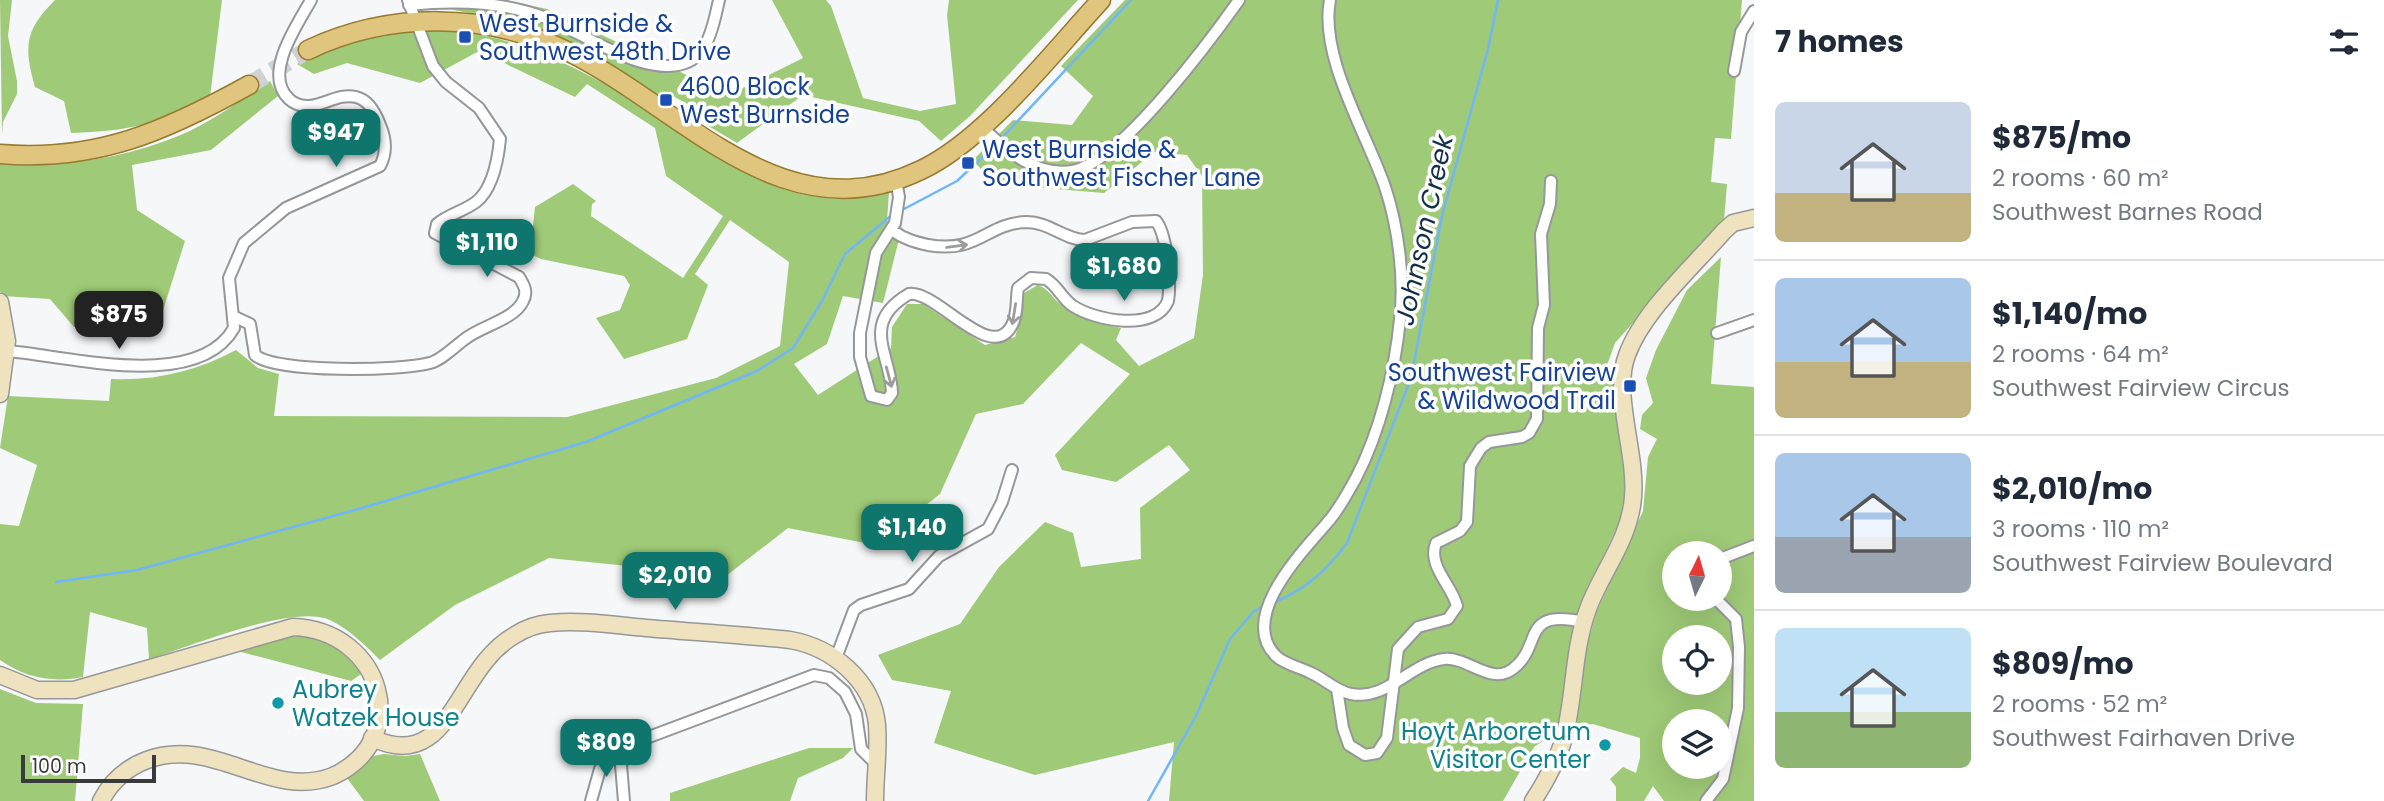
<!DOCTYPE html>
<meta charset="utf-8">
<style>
:root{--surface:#fff;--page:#f2f2f3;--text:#1f2937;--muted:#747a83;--line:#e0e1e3;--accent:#0f766e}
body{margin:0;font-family:Poppins,sans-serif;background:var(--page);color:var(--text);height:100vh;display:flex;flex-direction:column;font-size:26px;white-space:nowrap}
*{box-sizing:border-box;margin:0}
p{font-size:23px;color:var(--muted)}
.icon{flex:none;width:38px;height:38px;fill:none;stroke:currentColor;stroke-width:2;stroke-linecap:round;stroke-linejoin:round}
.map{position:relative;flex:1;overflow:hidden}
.panel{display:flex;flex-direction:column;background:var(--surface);width:630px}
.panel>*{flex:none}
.needle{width:46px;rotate:5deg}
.tools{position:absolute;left:1662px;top:541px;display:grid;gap:14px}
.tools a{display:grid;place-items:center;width:70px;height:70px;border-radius:50%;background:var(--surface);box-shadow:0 7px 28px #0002;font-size:35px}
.scale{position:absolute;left:21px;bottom:18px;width:135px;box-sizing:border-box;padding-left:7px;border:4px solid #393a3b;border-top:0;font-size:19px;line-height:24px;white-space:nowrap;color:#393a3b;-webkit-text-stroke:5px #fff;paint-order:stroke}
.price{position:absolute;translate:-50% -60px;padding:0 16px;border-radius:14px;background:var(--accent);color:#fff;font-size:23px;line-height:46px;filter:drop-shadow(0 2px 4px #0008)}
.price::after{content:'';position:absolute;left:50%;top:42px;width:21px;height:16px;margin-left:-10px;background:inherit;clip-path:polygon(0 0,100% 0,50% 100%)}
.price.on{background:#222;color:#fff}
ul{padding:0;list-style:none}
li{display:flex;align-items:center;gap:21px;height:175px;padding:0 21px}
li+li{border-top:2px solid var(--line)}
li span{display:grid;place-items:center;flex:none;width:196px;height:140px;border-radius:10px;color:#555}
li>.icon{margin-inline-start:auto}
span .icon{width:84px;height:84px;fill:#fffc;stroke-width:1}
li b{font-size:30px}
h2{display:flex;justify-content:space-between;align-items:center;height:84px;padding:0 21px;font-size:30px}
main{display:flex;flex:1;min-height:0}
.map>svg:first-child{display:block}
</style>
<main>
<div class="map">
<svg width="1754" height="801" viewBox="0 0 1754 801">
<rect width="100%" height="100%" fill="#f5f7f9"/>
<!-- forest -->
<g fill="#9fca77" fill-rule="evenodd">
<path d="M0 0H12L8 36 17 81V94L3 122 2 134Z"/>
<path d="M55 0H222L210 97C159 125 128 131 71 133L64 101 35 87C24 47 24 31 55 0Z"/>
<path d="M427 0H506L547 9 729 95 803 58 772 0H826L831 6 863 98 920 111 956 104 947 15 949 0H1078L970 116 941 141 919 121 803 95 737 143 705 124 700 111 671 95 657 94C612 68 567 35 516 21 486 13 455 15 427 0Z"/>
<path d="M1125 0H1742L1731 139 1715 138 1711 182 1727 184 1724 221 1615 343 1606 368 1617 391 1627 466 1625 509 1581 605 1557 731 1534 747 1503 801H1169L1174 742 1035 775 934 743 951 691 892 680 878 655 960 624 999 567 1045 522 1073 533 1081 567 1141 559 1140 508 1190 470 1169 445 1116 482 1062 470 1055 455 1130 374 1081 343 1023 404 976 414 940 494 875 545 788 528 726 576 549 558 455 605 380 660C365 645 350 630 330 620 293 603 190 647 149 659L147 628 90 612 83 677C54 683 25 678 0 660V524L19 526 37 465 0 448 8 396 109 401 111 379C156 381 197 371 236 350L258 368 279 374 274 416 567 417 716 378 780 346 789 262 730 220 695 274 708 285 687 339 624 359 596 318 620 310 630 285 624 276 541 259 530 254 535 207 573 184 596 201 592 204 591 216 683 278 723 216 666 176 655 128 587 84 575 97 479 51 420 83 347 63 314 74 297 64C311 57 325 47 340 42 476 0 582 67 692 137 725 158 766 187 805 195 833 200 861 196 889 192L887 221 902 227 883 303 843 296 827 344 794 364 818 395 891 348 892 327 907 304H923L985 345 1015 337 1021 318 1024 293 1038 285C1051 290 1052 299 1063 306 1081 320 1100 323 1121 328L1116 340 1139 366 1194 338 1203 275 1202 176 1187 155 1154 152 1104 193 994 184 973 160 1013 120 1072 125 1093 96 1061 66Z"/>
<path d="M270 81 278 96 211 150 132 165 137 210 185 241 158 326 74 327 50 299 3 296 0 291V161C62 168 125 159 183 134 213 121 242 99 270 81Z"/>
<path d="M1721 257 1711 384 1754 387V801H1664L1653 786 1644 801H1616V787L1610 779 1623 767 1636 773 1640 758V738L1593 724 1574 727 1585 652 1597 611 1643 511 1648 457 1657 439 1640 429 1642 415 1653 403 1646 378 1656 350 1687 290ZM1675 553H1720V598H1675ZM1675 637H1720V682H1675ZM1675 721H1720V766H1675Z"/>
<path d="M285 634C324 634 340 641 367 670L351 681 230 649Z"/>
<path d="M0 689 36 703 83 704 75 801H0Z"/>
<path d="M809 748H853L843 758 798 778 790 801H670V793Z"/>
<path d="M384 754 405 756 420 754 440 801H364L347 778 373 756Z"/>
</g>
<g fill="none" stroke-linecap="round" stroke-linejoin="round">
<!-- stream -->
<g stroke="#70b6f9" stroke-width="2.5">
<path d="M1000 140 1131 0"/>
<path d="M904 209 957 181 993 147"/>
<path d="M56 582 137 570 362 508 586 442 757 371 793 348 822 301 845 254 892 215"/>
<path d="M1275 602C1306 589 1327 570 1347 543L1411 378 1442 216 1488 49 1498 0"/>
<path d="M1148 801 1196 716 1230 639 1254 611 1265 606"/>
</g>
<!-- primary-tunnel -->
<path stroke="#cfd1d3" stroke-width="18" stroke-dasharray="18 9" stroke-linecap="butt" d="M249 85 308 50"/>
<!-- street casing -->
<g stroke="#969799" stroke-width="14">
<g id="street">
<path d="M1330 0C1319 57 1367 134 1385 187 1398 226 1405 278 1400 319 1395 371 1380 432 1356 478 1347 494 1339 510 1327 523 1304 550 1237 617 1276 656 1284 664 1299 667 1309 672 1324 678 1335 691 1351 694 1387 701 1410 663 1444 659 1467 656 1492 687 1514 668 1543 645 1520 608 1584 622"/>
<path d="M409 5C455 0 502 1 546 18 584 33 644 78 685 63 709 55 714 22 719 0"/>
<path d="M1734 71 1741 32 1754 11"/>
<path d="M982 127C1007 151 1038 179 1076 170 1123 158 1210 41 1239 0"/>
<path d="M893 231C904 239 915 242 928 245 979 254 986 223 1027 222 1049 222 1065 240 1085 240L1132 222 1156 221C1167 234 1171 284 1168 301 1155 332 1096 321 1073 306 1062 299 1058 286 1046 279L1031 278 1018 288C1016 299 1018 315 1012 325 991 365 937 290 909 294 859 323 891 355 892 393L887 400 871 396 860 357V333L876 253 895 223 899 197 896 180"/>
<path d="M235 317 250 324 255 355C275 373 401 371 430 363 442 360 455 346 465 339 481 326 514 320 523 301 528 292 524 285 519 277L435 233 437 224C449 214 464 211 476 202 493 189 498 159 500 139L479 108 446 82 433 66 408 0"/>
<path d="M1717 333 1754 320"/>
<path d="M7 351C65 355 197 393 234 328L229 278 244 243 286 208 380 166C387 153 386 139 380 125 376 114 369 100 356 97 339 93 325 105 309 106 301 106 294 104 289 99 262 74 298 24 311 0"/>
<path d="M1720 559 1754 546"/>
<path d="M836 658 854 610 861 605 909 589 939 556 988 529 1002 502 1012 470"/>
<path d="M1337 689 1343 728 1349 745 1365 755 1377 753 1387 738 1398 649 1418 627 1448 619 1457 606C1452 585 1427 566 1436 543L1460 531 1467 522 1470 466 1481 448 1489 442 1522 437 1529 433 1537 419 1538 328 1544 305 1541 234 1550 204 1551 181"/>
<path d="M620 753 624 801"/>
<path d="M591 801 600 769 610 759 641 740 814 675 829 678 845 692 856 714 861 749 876 764"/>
<path d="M1706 801 1723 779 1738 708 1739 647 1736 619 1715 598"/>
</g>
</g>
<!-- secondary casing -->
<g stroke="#969799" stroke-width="19">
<g id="secondary">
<path d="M0 302 7 341 0 394"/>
<path d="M0 675 37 690H74L293 627C382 630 414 739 333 776 270 801 214 735 147 760 126 768 111 781 101 801"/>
<path d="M372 738C452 775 454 669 515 635 526 628 538 624 550 623 582 620 614 625 646 628 694 632 742 635 790 640 831 647 873 680 877 725 879 750 875 776 875 801"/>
<path d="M1533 801C1546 781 1559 758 1565 734 1575 693 1573 650 1588 609 1602 571 1630 539 1633 497 1637 453 1612 394 1627 355 1643 311 1693 267 1724 231L1733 223 1754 218"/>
</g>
</g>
<!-- primary casing -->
<g stroke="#987b2f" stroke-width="21">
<g id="primary">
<path d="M308 50C390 11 487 12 569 52 683 108 783 237 921 170 985 140 1052 53 1101 0"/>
<path d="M0 154C97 162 166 131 249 85"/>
</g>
</g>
<!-- street -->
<use href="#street" stroke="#fff" stroke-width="10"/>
<!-- secondary -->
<use href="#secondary" stroke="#efe2bf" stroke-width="16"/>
<!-- primary -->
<use href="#primary" stroke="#e0c57f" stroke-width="18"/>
</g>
<!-- one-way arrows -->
<defs><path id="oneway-shaft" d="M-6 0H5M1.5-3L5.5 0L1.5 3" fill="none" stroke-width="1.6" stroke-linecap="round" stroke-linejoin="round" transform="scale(1.75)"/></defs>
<g stroke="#9c9c9d">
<use href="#oneway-shaft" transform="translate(957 246) rotate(-8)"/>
<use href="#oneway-shaft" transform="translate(1014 314) rotate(99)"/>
<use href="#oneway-shaft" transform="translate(889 377) rotate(75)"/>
</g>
<!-- markers -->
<g fill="#1a4fb4" stroke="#fff" stroke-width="2.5">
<rect x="458" y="30" width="14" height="14" rx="3.5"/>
<rect x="659" y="93" width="14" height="14" rx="3.5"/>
<rect x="961" y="156" width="14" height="14" rx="3.5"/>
<rect x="1623" y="379" width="14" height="14" rx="3.5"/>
</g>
<g fill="#0f9aa8" stroke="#fff" stroke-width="2.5">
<circle cx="278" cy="703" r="7"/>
<circle cx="1605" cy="745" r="7"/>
</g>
<g text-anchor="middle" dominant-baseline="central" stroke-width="7" stroke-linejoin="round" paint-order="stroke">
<!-- transit labels -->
<g font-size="24" fill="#164399" stroke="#fff" text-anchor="start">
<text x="479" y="23">West Burnside &amp;<tspan x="479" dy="28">Southwest 48th Drive</tspan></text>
<text x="680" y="86">4600 Block<tspan x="680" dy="28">West Burnside</tspan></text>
<text x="982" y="149">West Burnside &amp;<tspan x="982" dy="28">Southwest Fischer Lane</tspan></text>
<text x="1616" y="372" text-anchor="end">Southwest Fairview<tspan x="1616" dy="28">&amp; Wildwood Trail</tspan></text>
</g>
<!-- culture labels -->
<g font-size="24" fill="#0d838f" stroke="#fff" text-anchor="start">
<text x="292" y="689">Aubrey<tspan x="292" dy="28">Watzek House</tspan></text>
<text x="1591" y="731" text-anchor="end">Hoyt Arboretum<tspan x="1591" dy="28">Visitor Center</tspan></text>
</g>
<!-- water labels -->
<g font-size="26" font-style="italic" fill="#122f4a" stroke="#fff">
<text transform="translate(1424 230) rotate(-78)">Johnson Creek</text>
</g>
</g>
</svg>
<div class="tools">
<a><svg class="needle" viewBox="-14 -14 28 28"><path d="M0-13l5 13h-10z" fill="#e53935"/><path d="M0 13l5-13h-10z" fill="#747a83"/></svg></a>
<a><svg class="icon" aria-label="locate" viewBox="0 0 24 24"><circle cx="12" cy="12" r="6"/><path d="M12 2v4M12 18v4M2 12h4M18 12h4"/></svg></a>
<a><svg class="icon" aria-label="layers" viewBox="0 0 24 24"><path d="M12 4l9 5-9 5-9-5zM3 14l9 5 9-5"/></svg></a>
</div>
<div class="scale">100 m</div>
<b class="price" style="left:336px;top:169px">$947</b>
<b class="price" style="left:487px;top:279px">$1,110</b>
<b class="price" style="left:1124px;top:303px">$1,680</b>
<b class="price on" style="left:119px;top:351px">$875</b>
<b class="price" style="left:912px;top:564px">$1,140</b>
<b class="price" style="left:675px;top:612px">$2,010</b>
<b class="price" style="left:606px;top:779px">$809</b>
</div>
<section class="panel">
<h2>7 homes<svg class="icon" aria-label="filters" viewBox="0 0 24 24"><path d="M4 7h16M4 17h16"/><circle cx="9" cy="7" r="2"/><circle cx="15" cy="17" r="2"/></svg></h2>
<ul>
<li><span style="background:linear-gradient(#c9d6e8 65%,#c2b280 0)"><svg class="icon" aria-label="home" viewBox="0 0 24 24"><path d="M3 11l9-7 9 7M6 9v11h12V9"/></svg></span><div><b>$875/mo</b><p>2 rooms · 60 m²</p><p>Southwest Barnes Road</p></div></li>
<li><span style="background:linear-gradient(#a9c7e8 60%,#c2b280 0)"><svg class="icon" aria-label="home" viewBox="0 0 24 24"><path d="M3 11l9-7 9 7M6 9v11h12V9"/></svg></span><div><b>$1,140/mo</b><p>2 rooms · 64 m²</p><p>Southwest Fairview Circus</p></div></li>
<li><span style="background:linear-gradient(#a9c7e8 60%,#9aa5b1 0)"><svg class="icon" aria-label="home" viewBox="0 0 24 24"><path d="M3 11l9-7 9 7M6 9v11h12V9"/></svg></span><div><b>$2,010/mo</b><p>3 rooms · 110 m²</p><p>Southwest Fairview Boulevard</p></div></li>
<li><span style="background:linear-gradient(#bfe0f5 60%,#8fb573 0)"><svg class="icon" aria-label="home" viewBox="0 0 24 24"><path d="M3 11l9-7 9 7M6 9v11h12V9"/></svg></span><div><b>$809/mo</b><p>2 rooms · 52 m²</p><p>Southwest Fairhaven Drive</p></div></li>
</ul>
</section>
</main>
